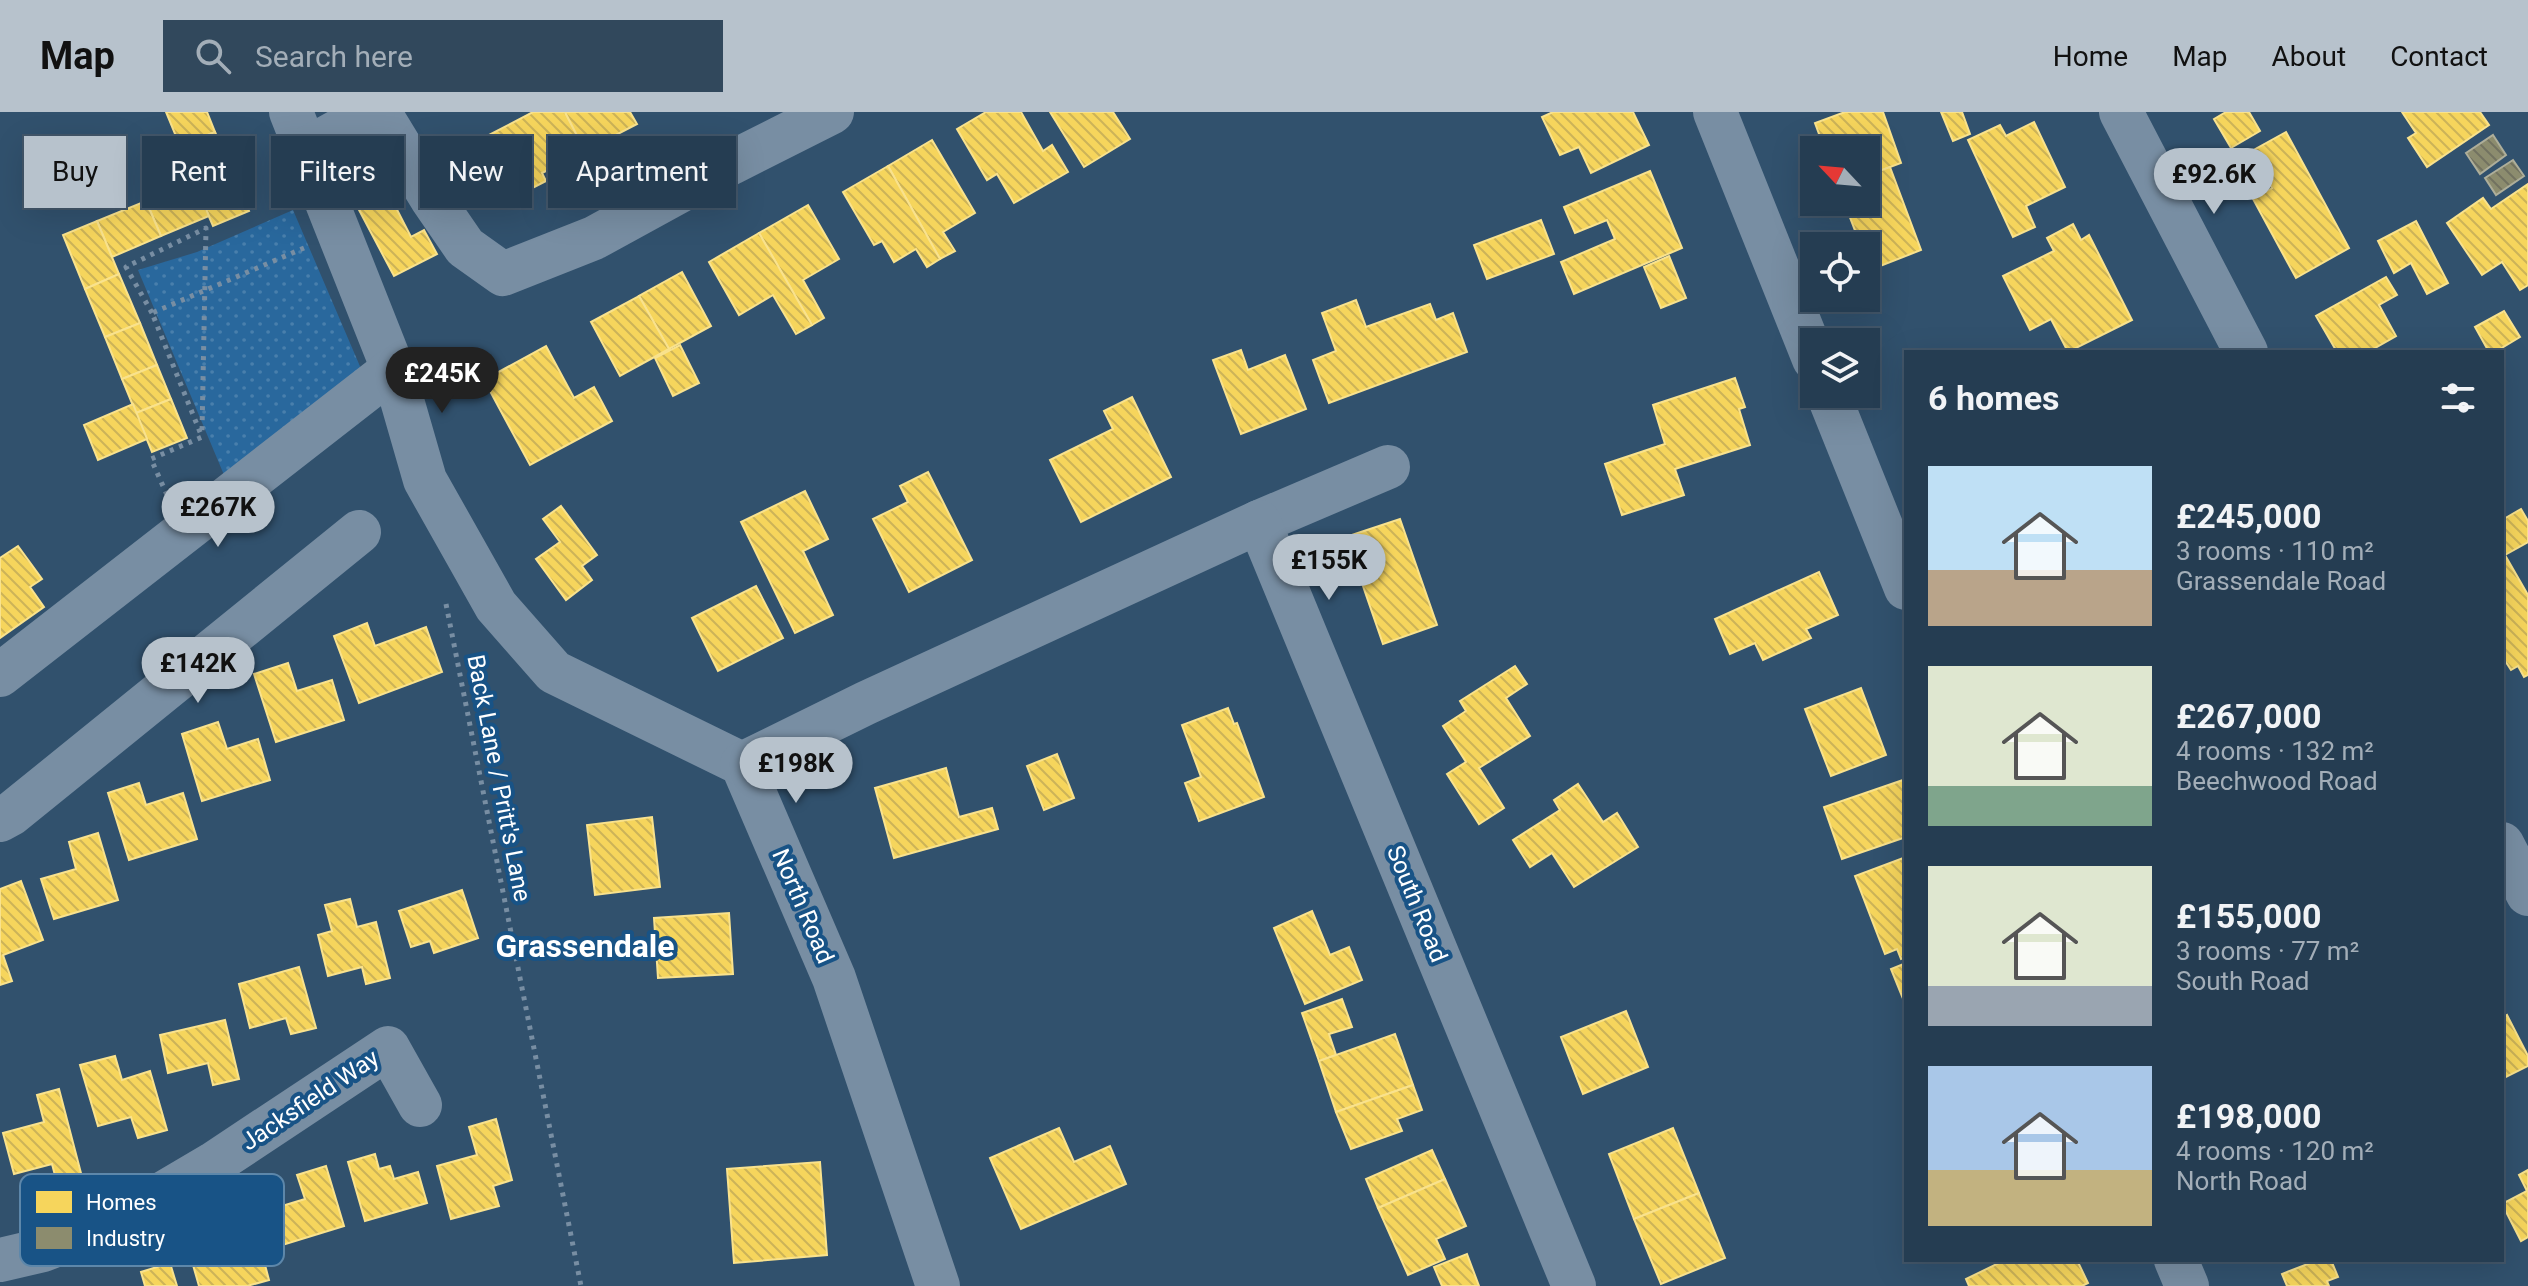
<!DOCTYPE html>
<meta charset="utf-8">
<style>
:root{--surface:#253d52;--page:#31485c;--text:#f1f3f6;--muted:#a3aeb8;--line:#425669;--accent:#b7c2cc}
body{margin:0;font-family:Roboto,sans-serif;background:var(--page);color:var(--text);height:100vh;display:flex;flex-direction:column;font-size:30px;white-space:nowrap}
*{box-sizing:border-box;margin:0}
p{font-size:26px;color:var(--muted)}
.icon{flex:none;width:44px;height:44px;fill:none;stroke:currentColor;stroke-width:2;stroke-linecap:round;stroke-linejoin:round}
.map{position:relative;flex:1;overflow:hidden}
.sheet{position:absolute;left:1904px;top:238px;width:600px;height:912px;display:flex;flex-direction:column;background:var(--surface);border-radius:0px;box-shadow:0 8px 32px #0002,0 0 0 2px var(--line)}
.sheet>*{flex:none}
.top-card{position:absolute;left:24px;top:24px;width:760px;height:72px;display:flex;gap:16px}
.needle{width:52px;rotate:296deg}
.tools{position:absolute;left:1800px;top:24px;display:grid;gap:16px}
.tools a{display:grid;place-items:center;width:80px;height:80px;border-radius:0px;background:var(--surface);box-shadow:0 8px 32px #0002,0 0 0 2px var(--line);font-size:40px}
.price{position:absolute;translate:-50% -68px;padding:0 18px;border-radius:28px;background:var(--accent);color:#111;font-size:26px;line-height:52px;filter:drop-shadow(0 2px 4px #0008)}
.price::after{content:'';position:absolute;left:50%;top:48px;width:24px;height:18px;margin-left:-12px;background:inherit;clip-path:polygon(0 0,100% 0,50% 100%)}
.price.on{background:#222;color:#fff}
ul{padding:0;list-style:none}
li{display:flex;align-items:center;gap:24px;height:200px;padding:0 24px}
li span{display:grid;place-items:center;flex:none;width:224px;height:160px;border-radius:0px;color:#555}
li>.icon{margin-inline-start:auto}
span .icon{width:96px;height:96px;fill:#fffc;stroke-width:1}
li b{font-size:34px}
h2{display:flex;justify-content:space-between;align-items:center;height:96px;padding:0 24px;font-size:34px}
.chip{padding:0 28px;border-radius:0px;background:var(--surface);box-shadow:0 8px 32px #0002,0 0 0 2px var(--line);font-size:28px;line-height:72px}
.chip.on{background:var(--accent);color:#111}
header{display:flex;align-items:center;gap:48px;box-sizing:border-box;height:112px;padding:0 40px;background:var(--accent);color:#111}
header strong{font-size:38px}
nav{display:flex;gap:44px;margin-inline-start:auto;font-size:28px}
.search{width:560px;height:72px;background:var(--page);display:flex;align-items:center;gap:20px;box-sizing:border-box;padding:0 28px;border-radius:0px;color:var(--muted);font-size:30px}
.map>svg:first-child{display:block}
</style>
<header>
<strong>Map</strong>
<div class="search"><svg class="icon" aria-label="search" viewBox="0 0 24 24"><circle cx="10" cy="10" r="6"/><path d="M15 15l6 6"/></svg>Search here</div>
<nav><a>Home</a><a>Map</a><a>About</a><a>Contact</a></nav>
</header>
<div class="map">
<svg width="2528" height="1174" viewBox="0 0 2528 1174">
<defs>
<pattern id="grass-dots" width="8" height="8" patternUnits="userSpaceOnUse" patternTransform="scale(2)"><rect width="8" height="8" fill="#29689d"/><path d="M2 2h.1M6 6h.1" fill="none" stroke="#497fac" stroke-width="1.8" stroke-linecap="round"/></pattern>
<pattern id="homes-back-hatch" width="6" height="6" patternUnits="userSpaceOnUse" patternTransform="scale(2)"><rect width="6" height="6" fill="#f6d55c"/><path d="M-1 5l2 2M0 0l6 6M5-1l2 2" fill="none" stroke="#ccb358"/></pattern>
<pattern id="industry-back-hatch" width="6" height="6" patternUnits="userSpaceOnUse" patternTransform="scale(2)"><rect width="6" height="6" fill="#8c8c6e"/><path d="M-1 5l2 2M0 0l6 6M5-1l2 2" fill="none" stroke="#727260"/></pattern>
</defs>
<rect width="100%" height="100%" fill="#31516d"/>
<!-- grass -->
<path fill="url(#grass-dots)" d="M293 98 362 259 227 370 138 158 197 140Z"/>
<!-- homes -->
<g fill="url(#homes-back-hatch)" stroke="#f9e28d" stroke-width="2">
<path d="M166 0H207L215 20 180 34Z"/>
<path d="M533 0H565L585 39 542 61 546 69 519 83 489 23Z"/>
<path d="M565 0H630L637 12 585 39Z"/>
<path d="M986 0H1021L1043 39 1052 33 1068 60 1014 91 997 62 987 68 957 17Z"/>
<path d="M1050 0H1113L1130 27 1084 55Z"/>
<path d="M1553 0H1633L1649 33 1591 61 1579 35 1560 43 1542 5Z"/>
<path d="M1845 0H1883L1901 51 1866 64V38H1825L1815 11Z"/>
<path d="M1941 0H1962L1970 22 1953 29Z"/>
<path d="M2226 0H2249L2260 19 2231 36 2214 7Z"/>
<path d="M2402 0H2480L2489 13 2427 55 2408 26 2416 21Z"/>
<path d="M2034 10 2065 75 2026 94 2035 115 2013 125 1968 28 2000 13 2006 24Z"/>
<path d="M215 20 230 55 194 70 180 34Z"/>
<path d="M2286 20 2349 136 2296 166 2253 87 2272 76 2252 39Z"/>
<path d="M932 28 975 101 943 120 955 139 940 147 888 54Z"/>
<path d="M888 54 940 147 927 155 916 137 894 150 882 129 874 133 843 80Z"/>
<path d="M230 55 249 99 213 114 194 70Z"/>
<path d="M1890 55 1921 138 1870 158 1866 149V134H1861L1844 90H1866V64Z"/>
<path d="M1650 59 1682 136 1574 182 1561 150 1615 127 1607 108 1575 121 1564 95Z"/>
<path d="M194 70 209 104 161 124 146 89Z"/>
<path d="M2528 72V173L2520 178 2502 150 2482 163 2447 111 2483 86 2491 97Z"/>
<path d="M389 82 411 125 424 118 437 142 394 164 359 98Z"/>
<path d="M146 89 161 124 112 145 97 109Z"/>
<path d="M808 93 839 147 803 168 824 206 812 213 759 121Z"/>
<path d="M1541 108 1554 142 1487 167 1474 133Z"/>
<path d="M97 109 119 162 85 177 63 123Z"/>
<path d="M2416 109 2448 171 2427 182 2411 151 2394 161 2378 129Z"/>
<path d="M2073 112 2081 128 2089 123 2132 208 2068 240 2051 207 2030 218 2003 164 2054 139 2047 126Z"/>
<path d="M759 121 812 213 796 222 773 183 739 203 709 150Z"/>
<path d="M1669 144 1686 186 1661 196 1644 155Z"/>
<path d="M682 160 711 214 669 237 639 184Z"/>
<path d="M119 162 140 211 105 225 85 177Z"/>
<path d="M2386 165 2397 183 2379 193 2396 224 2368 240H2337L2316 204Z"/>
<path d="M639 184 669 237 620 264 591 210Z"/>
<path d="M1356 188 1366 215 1430 192 1436 208 1453 201 1467 240 1329 291 1313 248 1336 239 1322 201Z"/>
<path d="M2504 199 2520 225 2495 240H2489L2475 215Z"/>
<path d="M140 211 157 253 122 267 105 225Z"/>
<path d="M680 233 699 271 673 284 655 246Z"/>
<path d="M546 234 574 286 594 275 612 309 530 353 484 268Z"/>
<path d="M1241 238 1248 258 1285 243 1306 297 1241 322 1213 248Z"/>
<path d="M157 253 171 287 136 301 122 267Z"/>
<path d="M1735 266 1745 295 1739 297 1750 333 1675 357 1684 383 1622 403 1605 352 1665 332 1653 293Z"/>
<path d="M1132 285 1171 365 1081 410 1050 348 1113 317 1104 299Z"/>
<path d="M171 287 187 326 152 340 136 301Z"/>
<path d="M133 292 147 327 98 348 84 313Z"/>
<path d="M928 360 972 448 909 480 873 407 908 390 900 374Z"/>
<path d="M805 379 828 427 803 439 833 503 795 521 741 410Z"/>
<path d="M561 394 597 443 582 454 592 468 566 488 536 447 560 430 543 407Z"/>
<path d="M2521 397 2528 409V430L2505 443 2528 483V563L2524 565 2518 554 2511 558 2502 544V408Z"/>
<path d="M1400 407 1437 513 1383 532 1346 425Z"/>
<path d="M18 434 42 467 30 475 44 495 0 526V446Z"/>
<path d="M1819 460 1838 503 1806 517 1811 526 1763 548 1755 531 1730 542 1715 507Z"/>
<path d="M756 474 783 526 718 559 692 506Z"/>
<path d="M367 511 375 534 426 515 442 560 359 591 334 524Z"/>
<path d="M288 551 297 579 332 568 344 608 276 630 254 562Z"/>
<path d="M1515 554 1527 572 1506 586 1530 624 1479 656 1504 696 1479 712 1447 662 1466 650 1443 614 1466 599 1460 589Z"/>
<path d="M1861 576 1886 643 1831 664 1805 597Z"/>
<path d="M1228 596 1234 612 1237 611 1264 685 1199 709 1185 671 1201 665 1182 613Z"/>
<path d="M218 610 227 637 258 627 270 668 202 689 182 622Z"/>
<path d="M1057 642 1074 686 1044 698 1027 654Z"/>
<path d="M946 656 959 705 992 696 998 717 894 746 875 676Z"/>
<path d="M1906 667V725L1842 747 1824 695Z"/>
<path d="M139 671 146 693 183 681 197 727 129 748 108 681Z"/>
<path d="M1578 672 1603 710 1617 701 1638 735 1574 775 1552 741 1530 755 1513 728 1560 698 1554 688Z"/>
<path d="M652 705 660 775 595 783 587 713Z"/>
<path d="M98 721 118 788 54 807 41 767 76 757 69 730Z"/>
<path d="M1906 745V845L1901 847 1897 837 1885 842 1855 764Z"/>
<path d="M21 769 43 828 3 843 12 869 0 873V777Z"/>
<path d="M462 778 478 826 434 841 430 829 411 835 399 799Z"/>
<path d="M350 787 357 815 376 810 390 866 366 872 362 855 328 864 318 823 332 819 325 793Z"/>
<path d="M1312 799 1330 843 1349 835 1362 868 1305 892 1274 816Z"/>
<path d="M729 801 733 862 658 866 654 806Z"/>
<path d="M1906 851V894L1891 857Z"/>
<path d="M299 855 316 916 291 922 286 906 250 916 239 872Z"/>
<path d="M1342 887 1352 915 1329 922 1336 943 1319 949 1302 901Z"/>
<path d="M1626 899 1648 955 1583 982 1561 925Z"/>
<path d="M2507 903 2528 944V954L2502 967V906Z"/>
<path d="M225 908 239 967 213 973 208 951 168 961 160 923Z"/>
<path d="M1395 922 1413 973 1336 1000 1319 949Z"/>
<path d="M115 944 122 968 150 959 167 1018 138 1026 131 1005 98 1014 80 953Z"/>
<path d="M1413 973 1422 998 1397 1007 1402 1019 1351 1037 1336 1000Z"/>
<path d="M59 977 82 1065 57 1071 52 1052 14 1062 3 1021 44 1010 37 983Z"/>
<path d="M496 1007 512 1068 493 1074 499 1094 451 1107 437 1054 477 1043 469 1015Z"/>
<path d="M1059 1016 1074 1050 1110 1034 1126 1072 1021 1117 990 1046Z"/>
<path d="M1673 1016 1699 1081 1634 1107 1609 1042Z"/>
<path d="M1432 1038 1445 1067 1378 1096 1366 1067Z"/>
<path d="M375 1042 379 1057 390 1054 394 1067 418 1060 427 1091 365 1109 348 1050Z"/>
<path d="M820 1050 827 1143 734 1151 727 1057Z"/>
<path d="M326 1054 344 1114 279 1134 269 1098 305 1087 297 1063Z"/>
<path d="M2528 1058V1125L2521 1129 2502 1092 2527 1079 2519 1063Z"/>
<path d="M1445 1067 1466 1114 1436 1127 1445 1147 1408 1163 1378 1096Z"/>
<path d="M1699 1081 1725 1146 1661 1172 1634 1107Z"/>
<path d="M252 1104 269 1168 247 1174H199L193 1153 226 1144 218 1114Z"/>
<path d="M1467 1142 1479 1174H1442L1434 1155Z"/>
<path d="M2005 1148H2077L2088 1171 2082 1174H1969L1966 1167Z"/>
<path d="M2318 1148H2331L2338 1165 2327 1169 2329 1174H2287L2282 1162Z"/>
<path d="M170 1151 177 1174H145L141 1160Z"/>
</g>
<!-- industry -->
<g fill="url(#industry-back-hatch)" stroke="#aeae9a" stroke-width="2">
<path d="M2493 23 2506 43 2480 62 2466 41Z"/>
<path d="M2513 48 2524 64 2496 83 2485 66Z"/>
</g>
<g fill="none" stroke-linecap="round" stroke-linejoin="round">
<!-- path -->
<g stroke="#788ea3" stroke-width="5" stroke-dasharray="4 6" stroke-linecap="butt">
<path d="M152 201 126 155 206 116 202 320"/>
<path d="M167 383 151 347 202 325 152 201 304 136"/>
<path d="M446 492 581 1174"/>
</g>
<!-- minor -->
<g stroke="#788ea3" stroke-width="44">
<path d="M291 0 393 257 425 368 496 494 554 560 742 652 834 866 938 1174"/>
<path d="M379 0 432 87 465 135 503 162 594 126 731 51 832 0"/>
<path d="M1715 0 1814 247"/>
<path d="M2121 0 2246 240"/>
<path d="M308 36 373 0"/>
<path d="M1828 282 1906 476"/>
<path d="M1259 410 1388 355"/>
<path d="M0 563 393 257"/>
<path d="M742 652 866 591 1259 410 1574 1174"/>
<path d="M0 708 11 702 359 420"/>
<path d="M2502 732 2528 782"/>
<path d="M0 1148 43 1138 113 1111 213 1052 388 936 420 993"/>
<path d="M2176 1148 2187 1174"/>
</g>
</g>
<g text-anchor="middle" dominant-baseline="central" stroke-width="8" stroke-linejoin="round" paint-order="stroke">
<!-- street labels -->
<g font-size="24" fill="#fff" stroke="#185386">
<text transform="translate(499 666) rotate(79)">Back Lane / Pritt's Lane</text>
<text transform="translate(1417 792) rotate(68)">South Road</text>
<text transform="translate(803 794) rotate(67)">North Road</text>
<text transform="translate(310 988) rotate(-34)">Jacksfield Way</text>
</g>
<!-- district labels -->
<g font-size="32" font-weight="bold" fill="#fff" stroke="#185386">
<text x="585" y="834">Grassendale</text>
</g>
</g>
<!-- legend -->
<rect x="20" y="1062" width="264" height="92" rx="12" fill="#185386" stroke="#5d87aa" stroke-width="2"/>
<rect x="36" y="1079" width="36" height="22" fill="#f6d55c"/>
<rect x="36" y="1115" width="36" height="22" fill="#8c8c6e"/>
<g font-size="22" fill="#fff">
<text x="86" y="1098">Homes</text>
<text x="86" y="1134">Industry</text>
</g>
</svg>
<div class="tools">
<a><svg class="needle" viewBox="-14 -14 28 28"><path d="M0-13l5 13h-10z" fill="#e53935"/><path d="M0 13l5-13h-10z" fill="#a3aeb8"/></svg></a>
<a><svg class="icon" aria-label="locate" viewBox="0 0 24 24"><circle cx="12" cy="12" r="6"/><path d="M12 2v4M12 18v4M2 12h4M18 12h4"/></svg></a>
<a><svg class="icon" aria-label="layers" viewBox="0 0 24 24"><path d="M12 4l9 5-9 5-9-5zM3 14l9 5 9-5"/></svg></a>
</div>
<b class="price" style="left:2214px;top:104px">£92.6K</b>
<b class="price on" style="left:442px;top:303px">£245K</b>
<b class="price" style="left:218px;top:437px">£267K</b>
<b class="price" style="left:1329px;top:490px">£155K</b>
<b class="price" style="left:198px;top:593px">£142K</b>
<b class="price" style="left:796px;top:693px">£198K</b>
<div class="top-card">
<a class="chip on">Buy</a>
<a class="chip">Rent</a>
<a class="chip">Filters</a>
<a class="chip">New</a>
<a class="chip">Apartment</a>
</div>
<section class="sheet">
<h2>6 homes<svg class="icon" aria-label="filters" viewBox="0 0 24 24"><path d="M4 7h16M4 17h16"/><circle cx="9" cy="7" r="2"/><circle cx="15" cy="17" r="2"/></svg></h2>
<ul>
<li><span style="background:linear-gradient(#bfe0f5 65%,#b9a48a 0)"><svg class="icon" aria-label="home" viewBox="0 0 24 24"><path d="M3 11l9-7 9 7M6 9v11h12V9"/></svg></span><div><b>£245,000</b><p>3 rooms · 110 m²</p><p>Grassendale Road</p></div></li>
<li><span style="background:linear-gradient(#dfe7d0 75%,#7fa58c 0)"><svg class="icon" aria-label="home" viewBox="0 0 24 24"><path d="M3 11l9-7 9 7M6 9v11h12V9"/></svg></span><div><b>£267,000</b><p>4 rooms · 132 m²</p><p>Beechwood Road</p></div></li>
<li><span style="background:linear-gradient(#dfe7d0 75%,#9aa5b1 0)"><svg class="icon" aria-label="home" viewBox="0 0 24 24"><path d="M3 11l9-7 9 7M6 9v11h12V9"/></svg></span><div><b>£155,000</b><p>3 rooms · 77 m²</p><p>South Road</p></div></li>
<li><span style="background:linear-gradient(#a9c7e8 65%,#c2b280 0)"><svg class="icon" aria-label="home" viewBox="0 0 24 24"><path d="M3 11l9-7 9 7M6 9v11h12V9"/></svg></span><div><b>£198,000</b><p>4 rooms · 120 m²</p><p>North Road</p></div></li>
</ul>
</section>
</div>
